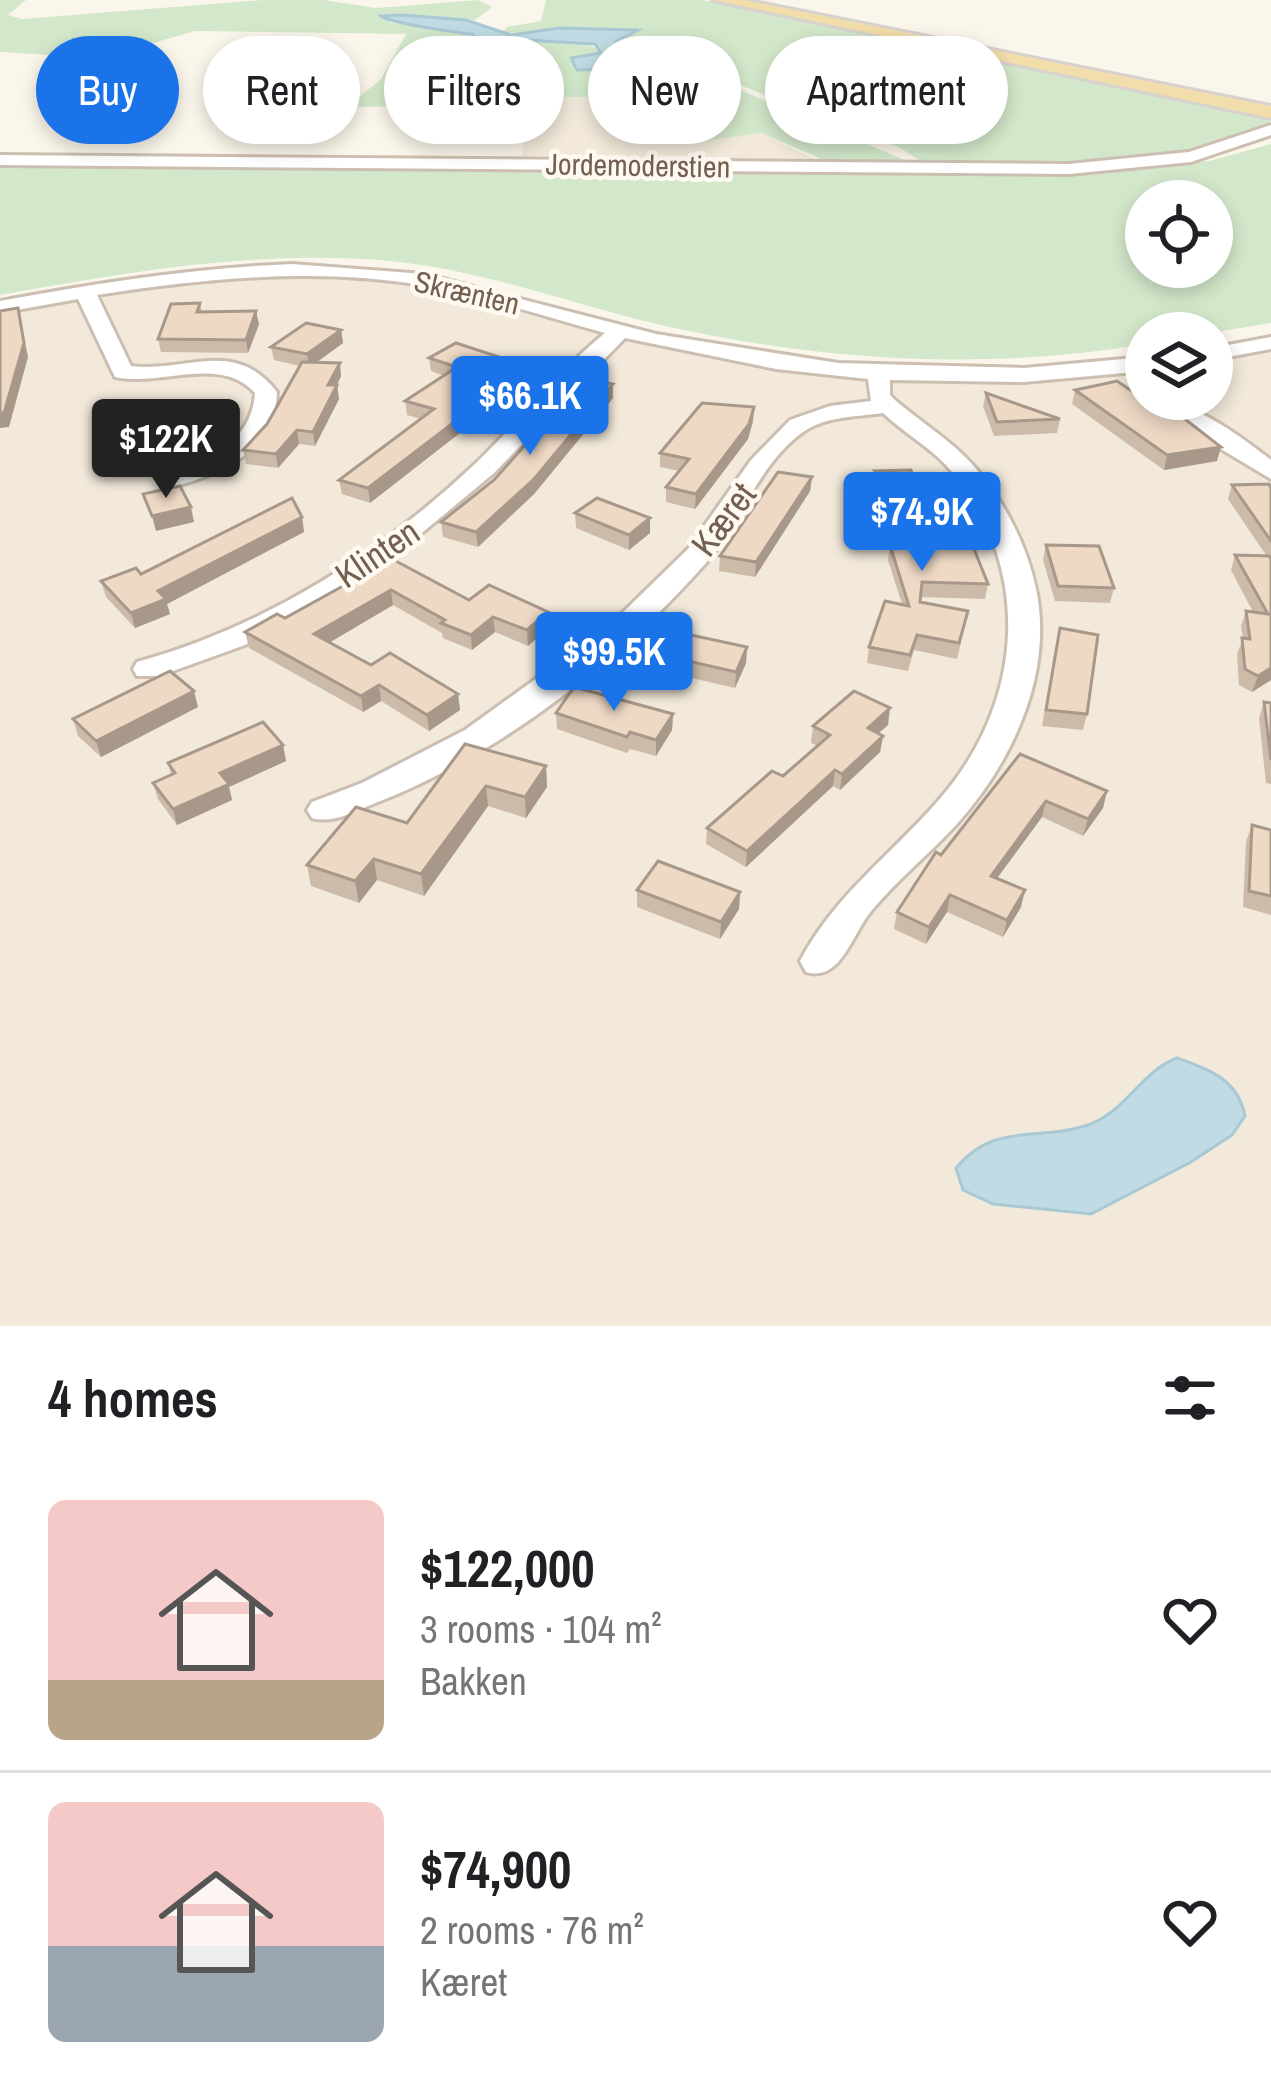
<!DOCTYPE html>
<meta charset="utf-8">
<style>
:root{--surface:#fff;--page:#f2f2f2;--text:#202124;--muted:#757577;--line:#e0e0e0;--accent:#1a73e8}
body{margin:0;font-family:"Archivo Narrow",sans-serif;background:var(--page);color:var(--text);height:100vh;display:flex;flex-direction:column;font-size:45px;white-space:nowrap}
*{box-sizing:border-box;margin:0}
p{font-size:39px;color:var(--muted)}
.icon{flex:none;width:66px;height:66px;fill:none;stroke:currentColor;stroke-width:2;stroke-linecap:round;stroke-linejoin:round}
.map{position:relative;height:1326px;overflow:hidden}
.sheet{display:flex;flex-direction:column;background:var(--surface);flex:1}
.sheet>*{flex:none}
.guide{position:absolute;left:36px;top:36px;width:1200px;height:108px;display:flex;gap:24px}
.buttons{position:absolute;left:1125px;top:180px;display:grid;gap:24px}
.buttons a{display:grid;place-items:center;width:108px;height:108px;border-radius:50%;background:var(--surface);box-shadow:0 6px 18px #0003;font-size:60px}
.price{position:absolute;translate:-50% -102px;padding:0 27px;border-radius:12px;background:var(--accent);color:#fff;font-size:39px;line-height:78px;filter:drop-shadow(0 3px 6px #0008)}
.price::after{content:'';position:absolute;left:50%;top:72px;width:36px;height:27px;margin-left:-18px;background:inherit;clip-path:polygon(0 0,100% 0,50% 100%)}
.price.selected{background:#222;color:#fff}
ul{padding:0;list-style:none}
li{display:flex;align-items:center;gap:36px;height:300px;padding:0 48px}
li+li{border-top:3px solid var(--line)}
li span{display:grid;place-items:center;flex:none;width:336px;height:240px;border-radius:18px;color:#555}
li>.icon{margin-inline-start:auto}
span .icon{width:144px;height:144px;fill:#fffc;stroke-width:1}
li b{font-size:51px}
h2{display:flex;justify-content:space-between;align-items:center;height:144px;padding:0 48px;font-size:51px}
.tag{padding:0 42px;border-radius:54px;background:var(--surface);box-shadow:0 6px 18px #0003;font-size:42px;line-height:108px}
.tag.selected{background:var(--accent);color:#fff}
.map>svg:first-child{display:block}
</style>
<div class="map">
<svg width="1271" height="1326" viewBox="0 0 1271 1326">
<rect width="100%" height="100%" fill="#fbf6eb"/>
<!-- residential -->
<g fill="#f2e9da">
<path d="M592 96 657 99 630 108 631 116 682 139 760 133 845 173 519 170 531 98Z"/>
<path d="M286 274 360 276 446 289 658 347 759 365 988 381 1146 369V399H1212V359L1271 348V1326H0V311L129 288Z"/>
</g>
<!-- green -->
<g fill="#d3e8ca" fill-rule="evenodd">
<path d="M0 0H26L8 15 22 19 262 0H324L376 8 478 0 492 7 475 20 385 15 390 23 432 25 474 35 477 44 468 53 476 63 486 64 481 72 462 74 465 79 530 74 533 68 494 49 501 40 583 42 603 52 575 56 651 54 655 50 616 41 634 29 503 33 507 27 541 21 546 0H702L1268 116 1271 125C1197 166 1017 175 933 164 921 163 910 154 900 148L707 72 702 74 909 162 835 165 761 133 696 142 631 116 630 108 655 99 651 97H485L430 106 347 107 381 79 406 34 195 31 119 53 66 56 0 52Z"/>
<path d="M1271 144V323L1210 333H1146V344C987 371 822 361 665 326 573 305 484 270 390 261 258 249 130 272 0 295V166L1061 175 1209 161ZM1146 201H1212V267H1146Z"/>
</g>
<!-- water -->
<g fill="#c0dbe3" stroke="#a8c9d4" stroke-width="3">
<path d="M402 15 466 20 511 35 559 28 638 30 617 41 658 51 616 57 613 69 577 70 571 58 601 53 595 44 507 39 494 49H532L530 74C507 80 481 82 458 76L485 69 484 63 470 60 468 53 477 44 473 34C459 33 389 23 381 16Z"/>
<path d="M1177 1058C1210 1070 1238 1079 1245 1116L1232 1135 1191 1162 1091 1214 993 1204 963 1190 956 1168C995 1121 1038 1142 1088 1125 1127 1111 1140 1072 1177 1058Z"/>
</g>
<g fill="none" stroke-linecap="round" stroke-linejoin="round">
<!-- minor casing -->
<g stroke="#ccbfb1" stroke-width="6">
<g id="minor">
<path d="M1271 125V135L1191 162 1069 174 0 165V155L1069 164 1189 152Z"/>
<path d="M292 264 424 274 656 334 838 363 1024 368 1146 357V371L1024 382 890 380V395L896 401C917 419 941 434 961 453 997 487 1026 540 1036 589 1054 673 1012 763 956 825 929 854 898 879 872 910 852 933 841 983 806 972L800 961C835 895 890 856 938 801 1022 706 1035 574 953 473 934 449 905 434 883 413 856 417 826 416 803 432 759 463 740 524 705 564 616 664 498 756 373 804 353 812 333 824 312 818L307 810 312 802 362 783 465 730 609 626 688 549 751 460 790 420 830 406 871 401 868 379 776 369 625 338 494 473 382 566 245 645 159 676H137L133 669 137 662C264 627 380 554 475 464 520 421 557 372 605 333 546 317 488 297 427 286 318 267 206 278 97 295L131 366C187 373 234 337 277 392 276 450 222 474 172 487L159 479 163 474C206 461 252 443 255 393 220 354 161 387 115 377L78 299 0 313V301C97 283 193 268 292 264Z"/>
<path d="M1271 337V349L1212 360V348Z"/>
<path d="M1146 394V399C1191 399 1236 433 1271 460V479L1146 404Z"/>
</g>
</g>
<!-- major casing -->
<g stroke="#d8d2ce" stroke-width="6">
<path id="major" d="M713 0H744L1271 106V118Z"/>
</g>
<!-- minor -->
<use href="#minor" fill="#fff" fill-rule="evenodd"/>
<!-- major -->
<use href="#major" fill="#f2deaa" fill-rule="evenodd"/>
</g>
<!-- wall -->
<g fill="#cdbba9">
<path d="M200 303 202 312 259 324 248 353 161 352 158 339Z"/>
<path d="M341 330 343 343 316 362 341 376 337 385 339 399 315 446 299 444 278 468 246 464 243 450 267 424 300 366 274 360 271 347Z"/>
<path d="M429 358 528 380 479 409V418L370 503 342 494 339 480 421 419 407 415 405 401 444 376 431 371Z"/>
<path d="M1075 390 1142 398 1217 461 1164 470 1072 404Z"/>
<path d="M986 393 1060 419 1057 433 994 436 983 406Z"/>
<path d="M613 398 534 494 478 547 443 537 441 522Z"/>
<path d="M753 421 748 439 695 509 666 502V487L679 471 660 467V453Z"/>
<path d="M911 470 938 544 988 584 985 599 920 597V602L965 626 957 659 914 650 908 671 867 663 869 647 902 604 888 560 890 545H898L886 507 887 498 873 485 875 471Z"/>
<path d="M812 477 810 491 755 577 719 571 720 556Z"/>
<path d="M1232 485 1271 488V680L1252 692 1239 685 1237 654 1243 638 1241 626 1246 611 1253 612 1231 570 1235 555H1266L1228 499Z"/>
<path d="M575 513 650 533 629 550 576 528Z"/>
<path d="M302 517 304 532 167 604 170 614 135 628 106 597 101 581 141 574Z"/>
<path d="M1046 545 1114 588 1110 603 1055 601 1043 560Z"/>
<path d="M392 559 469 600 549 627 528 646 495 632 472 650 443 638 442 633 393 605 330 642 371 665 458 694 460 710 429 731 381 701 363 712 249 648 245 632 285 618Z"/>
<path d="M1056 644 1087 714 1083 730 1042 726Z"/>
<path d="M627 647H747L746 663 735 688 627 663Z"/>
<path d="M1264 702 1271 703V784L1266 783 1259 718Z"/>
<path d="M198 707 101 757 78 736 73 719Z"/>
<path d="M556 713 673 714 672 730 656 756 630 749 627 753 557 729Z"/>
<path d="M888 725 878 733 883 736 880 752 840 790 833 786 746 867 706 844 707 828 783 776 818 746 811 743 813 726Z"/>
<path d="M465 744 546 766 547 787 526 818 488 806 424 896 377 880 359 903 311 886 307 865 407 823Z"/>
<path d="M283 745 286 761 229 787 232 800 177 825 158 799 153 783 171 775 168 763Z"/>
<path d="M1020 754 1107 791 1103 808 1083 836 1042 817 997 878 1021 907 1003 937 947 912 926 944 894 929 897 912Z"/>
<path d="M1252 825 1271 830V915L1243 907 1246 842Z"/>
<path d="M637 890 740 892 739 909 720 939 637 907Z"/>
</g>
<!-- shaded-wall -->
<g fill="#a7988a">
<path d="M18 308 28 357 9 427 0 428V413Z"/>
<path d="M256 311 259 324 248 353 246 340Z"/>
<path d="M341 330 343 343 309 368 307 354Z"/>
<path d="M340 363 341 376 330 399 328 385Z"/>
<path d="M527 366 528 380 479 409V418L370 503 368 488 469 401Z"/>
<path d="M613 384V398L534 494 478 547 476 532Z"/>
<path d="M337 385 339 399 315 446 313 432Z"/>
<path d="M754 407 753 421 748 439 695 509 696 494Z"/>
<path d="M297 430 299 444 278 468 276 454Z"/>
<path d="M1221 447 1217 461 1164 470 1167 455Z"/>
<path d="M812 477 810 491 755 577 756 562Z"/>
<path d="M191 507 194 522 156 531 152 516Z"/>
<path d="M302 517 304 532 167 604 170 614 135 628 131 613 158 591Z"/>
<path d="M650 518V533L629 550V535Z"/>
<path d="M391 590 393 605 317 650 314 634Z"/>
<path d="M548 612 549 627 528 646 527 630Z"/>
<path d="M493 617 495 632 472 650 471 635Z"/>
<path d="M747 647 746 663 735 688 736 672Z"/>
<path d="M1271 668V680L1252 692 1258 676Z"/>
<path d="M379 685 381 701 363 712 361 696Z"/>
<path d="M194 691 198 707 101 757 96 741Z"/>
<path d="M458 694 460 710 429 731 427 715Z"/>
<path d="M890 708 888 725 866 744 868 728Z"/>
<path d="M673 714 672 730 656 756V740Z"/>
<path d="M883 736 880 752 840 790 842 774Z"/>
<path d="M283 745 286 761 229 787 232 800 177 825 173 809 220 773Z"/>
<path d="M546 766 547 787 526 818 525 797Z"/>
<path d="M835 770 833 786 746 867 747 851Z"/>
<path d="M486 786 488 806 424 896 421 874Z"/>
<path d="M1107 791 1103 808 1083 836 1088 819Z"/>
<path d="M1046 801 1042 817 987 892 991 876Z"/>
<path d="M374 859 377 880 359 903 355 881Z"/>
<path d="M1025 890 1021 907 1003 937 1007 920Z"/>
<path d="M740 892 739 909 720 939 721 922Z"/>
<path d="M950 895 947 912 926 944 929 927Z"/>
</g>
<!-- building -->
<g fill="#eed9c5" stroke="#a7988a" stroke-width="3">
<path d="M200 303 197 312 256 311 246 340 158 339 171 304Z"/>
<path d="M18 308 24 343 4 413H0V311Z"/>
<path d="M306 323 341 330 307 354 271 347Z"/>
<path d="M456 343 527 366 469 401 478 404 368 488 339 480 434 409 405 401 457 367 429 358Z"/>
<path d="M302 362 340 363 328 385H337L313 432 297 430 276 454 243 450 267 424Z"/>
<path d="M584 379 613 384 534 479 476 532 441 522 494 480Z"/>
<path d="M1117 381 1142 398 1146 396V399H1155L1172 409 1221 447 1167 455 1075 390Z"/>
<path d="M986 393 1060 419 997 422Z"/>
<path d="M702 403 754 407 749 424 696 494 666 487 689 459 660 453Z"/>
<path d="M911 470 938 544H972L988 584 922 582 920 602 968 611 959 643 917 635 910 655 869 647 885 601 909 606 890 545H905L887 493 900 495 875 471Z"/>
<path d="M778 472 812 477 756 562 720 556Z"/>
<path d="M1269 484 1271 488V541L1232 485Z"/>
<path d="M180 486 191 507 152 516 143 494Z"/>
<path d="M292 498 302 517 158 591 166 599 131 613 101 581 136 568 141 574Z"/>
<path d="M597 498 650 518 629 535 575 513Z"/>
<path d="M1046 545 1099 546 1114 588 1058 586Z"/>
<path d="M1235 555 1269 556 1271 559V668L1258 676 1245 669 1242 638 1250 639 1246 611 1268 614Z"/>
<path d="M392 559 469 600 489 585 548 612 527 630 493 617 471 635 441 623 445 620 391 590 314 634 371 665 390 653 458 694 427 715 379 685 361 696 245 632 277 614 285 618Z"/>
<path d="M640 624 747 647 736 672 627 647Z"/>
<path d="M1060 628 1098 635 1087 714 1046 710Z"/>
<path d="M170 671 194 691 96 741 73 719Z"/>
<path d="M574 687 673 714 656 740 630 732 627 737 556 713Z"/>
<path d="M854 691 890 708 868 728 883 736 842 774 835 770 747 851 707 828 772 771 783 776 830 735 813 726Z"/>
<path d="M1264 702 1271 703V760Z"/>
<path d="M263 722 283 745 220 773 229 784 173 809 153 783 175 773 168 763Z"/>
<path d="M465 744 546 766 525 797 486 786 421 874 374 859 355 881 307 865 356 807 407 823Z"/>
<path d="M1020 754 1107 791 1088 819 1046 801 991 876 1025 890 1007 920 950 895 929 927 897 912 936 852 941 855Z"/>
<path d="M1252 825 1271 830V896L1249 891Z"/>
<path d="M658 861 740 892 721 922 637 890Z"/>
</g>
<g text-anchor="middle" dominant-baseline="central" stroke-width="9" stroke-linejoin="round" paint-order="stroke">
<!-- far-street labels -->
<g font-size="30" fill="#746050" stroke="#fefaf1">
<text transform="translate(638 165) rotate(1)">Jordemoderstien</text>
<text transform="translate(467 292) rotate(13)">Skrænten</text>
</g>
<!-- street labels -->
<g font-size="36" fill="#746050" stroke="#fefaf1">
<text transform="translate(723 519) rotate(-53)">Kæret</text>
<text transform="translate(377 553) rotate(-34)">Klinten</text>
</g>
</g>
</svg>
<div class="buttons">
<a><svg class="icon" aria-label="locate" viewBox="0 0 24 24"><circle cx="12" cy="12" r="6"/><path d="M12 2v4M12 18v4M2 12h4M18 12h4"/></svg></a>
<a><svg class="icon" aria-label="layers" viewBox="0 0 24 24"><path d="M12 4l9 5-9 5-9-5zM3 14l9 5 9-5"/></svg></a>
</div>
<b class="price" style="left:530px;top:458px">$66.1K</b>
<b class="price selected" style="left:166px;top:501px">$122K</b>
<b class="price" style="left:922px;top:574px">$74.9K</b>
<b class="price" style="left:614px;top:714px">$99.5K</b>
<div class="guide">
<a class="tag selected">Buy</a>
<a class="tag">Rent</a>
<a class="tag">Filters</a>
<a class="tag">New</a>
<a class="tag">Apartment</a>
</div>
</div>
<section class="sheet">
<h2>4 homes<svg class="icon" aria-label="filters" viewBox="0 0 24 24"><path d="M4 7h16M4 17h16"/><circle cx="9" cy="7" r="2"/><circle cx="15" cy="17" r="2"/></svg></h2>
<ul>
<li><span style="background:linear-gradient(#f6c9c9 75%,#b9a48a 0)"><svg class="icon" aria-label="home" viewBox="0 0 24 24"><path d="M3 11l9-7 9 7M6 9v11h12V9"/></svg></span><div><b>$122,000</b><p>3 rooms · 104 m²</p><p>Bakken</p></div><svg class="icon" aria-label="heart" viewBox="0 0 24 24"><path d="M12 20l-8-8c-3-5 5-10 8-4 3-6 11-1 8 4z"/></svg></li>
<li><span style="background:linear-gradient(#f6c9c9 60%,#9aa5b1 0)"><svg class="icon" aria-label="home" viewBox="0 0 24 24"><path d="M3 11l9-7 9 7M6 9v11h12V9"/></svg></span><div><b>$74,900</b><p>2 rooms · 76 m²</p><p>Kæret</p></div><svg class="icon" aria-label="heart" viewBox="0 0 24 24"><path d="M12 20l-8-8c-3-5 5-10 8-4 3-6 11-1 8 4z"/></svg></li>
</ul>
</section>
